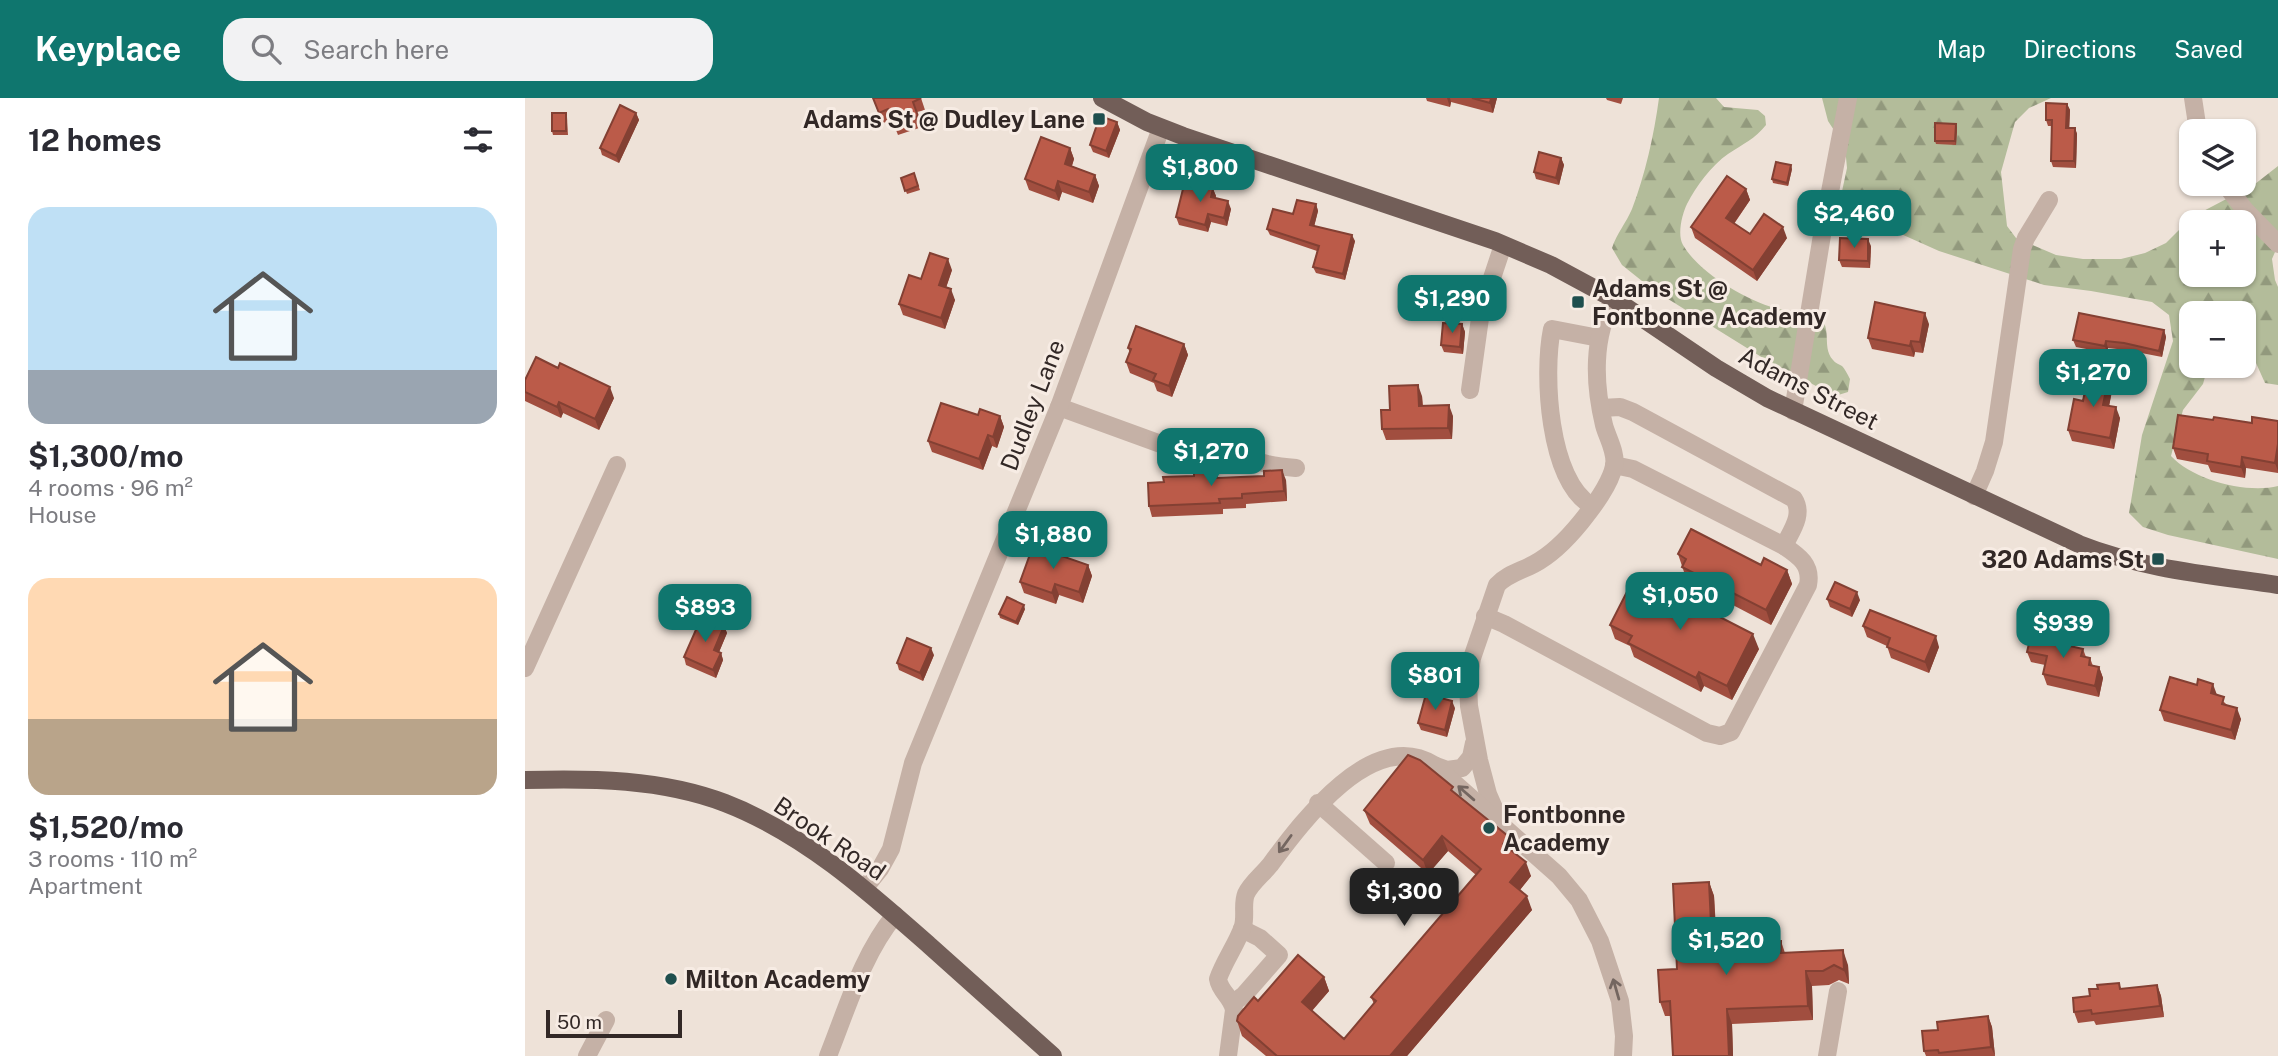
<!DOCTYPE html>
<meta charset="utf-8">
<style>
:root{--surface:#fff;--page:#f2f2f3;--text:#2b2b33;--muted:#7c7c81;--accent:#0f766e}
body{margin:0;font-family:"Public Sans",sans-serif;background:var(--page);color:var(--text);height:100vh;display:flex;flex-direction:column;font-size:26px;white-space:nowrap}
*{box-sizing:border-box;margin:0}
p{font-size:23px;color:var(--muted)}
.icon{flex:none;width:38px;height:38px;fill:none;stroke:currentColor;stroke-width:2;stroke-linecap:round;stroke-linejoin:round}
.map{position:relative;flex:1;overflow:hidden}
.details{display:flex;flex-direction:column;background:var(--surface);width:525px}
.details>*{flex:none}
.fabs{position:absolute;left:1654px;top:21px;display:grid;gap:14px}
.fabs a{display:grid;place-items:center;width:77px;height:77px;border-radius:14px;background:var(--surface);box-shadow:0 2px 5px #0004;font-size:35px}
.scale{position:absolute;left:21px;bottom:18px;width:136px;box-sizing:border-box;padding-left:7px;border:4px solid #322826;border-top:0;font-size:19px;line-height:24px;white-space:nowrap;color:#322826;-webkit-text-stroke:5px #f7ece4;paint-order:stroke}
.price{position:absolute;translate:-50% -60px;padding:0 16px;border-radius:14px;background:var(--accent);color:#fff;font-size:23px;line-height:46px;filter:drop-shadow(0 2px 4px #0008)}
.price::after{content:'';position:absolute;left:50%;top:42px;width:21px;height:16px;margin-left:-10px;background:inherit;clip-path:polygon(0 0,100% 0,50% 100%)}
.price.on{background:#222;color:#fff}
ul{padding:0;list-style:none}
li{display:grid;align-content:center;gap:14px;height:371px;padding:0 28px}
li span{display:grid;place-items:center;height:217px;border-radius:21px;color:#555}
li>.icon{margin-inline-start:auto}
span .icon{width:126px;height:126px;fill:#fffc;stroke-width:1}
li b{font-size:30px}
h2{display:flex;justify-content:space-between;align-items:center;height:84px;padding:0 28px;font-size:30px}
header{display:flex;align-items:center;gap:42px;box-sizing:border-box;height:98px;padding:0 35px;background:var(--accent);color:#fff}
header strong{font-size:33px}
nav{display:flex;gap:38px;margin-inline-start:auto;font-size:24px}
.search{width:490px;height:63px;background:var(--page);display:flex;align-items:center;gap:18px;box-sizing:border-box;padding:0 24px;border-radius:21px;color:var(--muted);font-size:26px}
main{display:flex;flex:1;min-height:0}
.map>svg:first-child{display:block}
</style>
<header>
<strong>Keyplace</strong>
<div class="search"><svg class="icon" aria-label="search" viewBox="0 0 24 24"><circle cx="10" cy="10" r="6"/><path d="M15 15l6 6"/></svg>Search here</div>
<nav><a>Map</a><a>Directions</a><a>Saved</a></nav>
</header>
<main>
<section class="details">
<h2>12 homes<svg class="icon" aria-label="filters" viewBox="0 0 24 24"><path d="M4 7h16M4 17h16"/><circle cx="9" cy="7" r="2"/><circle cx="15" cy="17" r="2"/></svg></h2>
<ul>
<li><span style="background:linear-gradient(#bfe0f5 75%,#9aa5b1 0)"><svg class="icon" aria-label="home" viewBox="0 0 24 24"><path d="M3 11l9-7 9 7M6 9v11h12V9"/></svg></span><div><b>$1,300/mo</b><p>4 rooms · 96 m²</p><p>House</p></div></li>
<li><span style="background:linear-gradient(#ffd9b3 65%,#b9a48a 0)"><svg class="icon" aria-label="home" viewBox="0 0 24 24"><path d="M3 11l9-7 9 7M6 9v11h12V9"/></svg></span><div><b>$1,520/mo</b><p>3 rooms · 110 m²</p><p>Apartment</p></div></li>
</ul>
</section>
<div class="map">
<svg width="1753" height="958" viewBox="0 0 1753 958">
<defs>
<pattern id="forest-firs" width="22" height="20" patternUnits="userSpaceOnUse" patternTransform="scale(1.75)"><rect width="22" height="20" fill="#b3bc9a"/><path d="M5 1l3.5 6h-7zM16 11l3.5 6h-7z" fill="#92997d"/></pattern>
</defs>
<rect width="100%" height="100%" fill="#eee2d8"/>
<!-- forest -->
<g fill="url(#forest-firs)" fill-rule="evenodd">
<path d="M1134 0H1191L1199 9 1233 12 1240 18 1241 27C1230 41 1218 46 1203 56 1187 67 1171 88 1162 106 1157 116 1152 137 1158 147 1174 175 1221 202 1250 210 1262 214 1277 212 1288 216 1311 225 1295 248 1308 262 1310 265 1314 266 1317 268 1320 271 1323 277 1325 281L1323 294 1310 298 1238 260 1127 191 1097 167 1087 150C1092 135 1101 125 1107 111 1120 77 1129 37 1134 0Z"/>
<path d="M1297 0H1526L1504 10 1490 24 1476 74 1482 128 1491 140 1531 157 1558 161H1596L1620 155 1641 145 1667 119 1730 86 1753 68V147L1747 161 1750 182 1753 189V287L1740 285 1722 245 1719 244 1718 215H1666V268H1683L1678 286 1658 312 1646 358C1668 382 1722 396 1753 388V461L1643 437 1618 429 1604 415 1617 337 1648 243 1644 217 1627 204 1566 193 1519 187 1414 153 1376 136 1343 128 1323 119 1315 111 1316 98 1322 70 1320 49 1303 23ZM1666 124H1718V177H1666Z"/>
</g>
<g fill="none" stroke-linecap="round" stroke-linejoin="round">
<!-- minor -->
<g stroke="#c5b1a6" stroke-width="18">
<path d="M1668 0 1673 33"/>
<path d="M1700 86 1720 112 1753 146"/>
<path d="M945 292 956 213 978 147"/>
<path d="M534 309 666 357C697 343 713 358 742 366 752 368 761 369 771 370"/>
<path d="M1076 310 1095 309 1108 314 1269 401C1279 417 1266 433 1259 448"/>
<path d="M1268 313 1299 125 1323 0"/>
<path d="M1449 398 1460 373 1469 344 1497 151 1501 140 1524 102"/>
<path d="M1067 408C1023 383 1018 275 1027 231L1074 240"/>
<path d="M960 518 979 526 1182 635 1195 638 1206 634 1283 487C1287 467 1274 458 1259 448L1108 371 1089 367"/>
<path d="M0 570 92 367"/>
<path d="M911 668 922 672 937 670 946 659 949 645"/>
<path d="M793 705 861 765"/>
<path d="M973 719 963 696 954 662 944 608 943 584 947 560 972 487C982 476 996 473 1009 466 1028 456 1043 440 1056 424 1068 409 1085 387 1089 368 1092 355 1082 339 1079 327 1069 286 1067 238 1089 201"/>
<path d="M339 791 355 771 366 751 388 665 534 309 636 30"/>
<path d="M708 905 719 897 754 857 735 840 717 831"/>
<path d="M62 958 81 922"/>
<path d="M303 958C322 911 337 857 370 817"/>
<path d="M703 958 709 912C707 899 695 894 693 881 699 863 712 846 718 828 721 817 717 806 721 796 726 785 738 776 745 767 777 724 847 629 909 667L1034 778 1054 802 1075 843 1095 903 1099 938 1098 958"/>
<path d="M1302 958 1313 893"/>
</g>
<!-- major -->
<g stroke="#725e58" stroke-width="18">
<path d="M577 0 622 24 658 38 970 143 1026 167 1089 201 1191 270 1242 300 1554 446C1617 471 1686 477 1753 487"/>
<path d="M0 682C66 680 137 681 200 705 278 735 343 793 405 848 446 885 487 921 528 958"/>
</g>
</g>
<!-- wall -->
<g fill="#a14e3f">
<path d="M348 0H396L400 12 392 14 397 29 373 37 367 22 358 25Z"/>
<path d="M901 0H972L968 15 926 4 925 9 902 3Z"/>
<path d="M1081 0H1098L1096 6 1082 2Z"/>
<path d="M1542 6 1545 12 1544 30H1550L1552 36 1551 70 1528 69 1526 63 1527 28H1523L1521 22Z"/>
<path d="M111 15 114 22 94 65 77 57 75 50Z"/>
<path d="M42 19 43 37H28L27 33Z"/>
<path d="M592 24 595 32 584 60 568 54 565 47Z"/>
<path d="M1432 29 1431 47 1411 46 1410 43Z"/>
<path d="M545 50 549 61 547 68 570 77 574 88 568 105 537 94 534 103 504 92 500 81Z"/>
<path d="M1036 60 1039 67 1034 87 1011 81 1009 74Z"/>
<path d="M1267 71 1263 88 1248 85 1247 81Z"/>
<path d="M389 75 395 92 382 96 376 80Z"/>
<path d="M688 91 691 98 690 100 706 111 702 128 686 124 683 134 654 127 651 119Z"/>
<path d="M1221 91 1225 102 1209 126 1225 136 1262 140 1232 183 1170 140 1166 129Z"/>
<path d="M791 106 793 113 789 128 830 143 820 182 791 175 788 169 792 153 745 137 742 131 768 116Z"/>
<path d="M1346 148 1345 170 1317 169 1314 162Z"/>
<path d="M427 172 421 190 430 202 420 231 378 217 374 206 396 181Z"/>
<path d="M937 226 940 234 938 256 919 254 916 247Z"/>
<path d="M1404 226 1398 255 1390 254 1389 259 1347 251 1343 240Z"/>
<path d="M1639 232 1641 239 1637 259 1601 252 1583 250 1582 255 1551 249 1548 242Z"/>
<path d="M659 246 663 257 647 299 632 293 629 285 605 275 601 264 605 255 603 250Z"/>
<path d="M1584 277 1588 288 1584 308 1595 320 1589 351 1547 343 1543 332 1558 303Z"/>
<path d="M0 282 89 300 74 332 38 315 36 320 0 303Z"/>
<path d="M897 298 898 308 928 318 927 341 861 342 857 331 865 312Z"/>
<path d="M453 317 475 318 479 329 472 350 467 348 458 372 407 354 403 343Z"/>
<path d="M1688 322 1727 325 1753 323V375L1721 370 1720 380 1686 374 1683 367 1652 361 1648 350Z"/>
<path d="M694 380 761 382 762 403 721 406V410L698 411V416L627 419 624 408 639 384Z"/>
<path d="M1153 456 1236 467 1262 472 1267 486 1246 527 1162 483Z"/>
<path d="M563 467 567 478 558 505 534 497 531 506 499 495 495 484Z"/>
<path d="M1302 501 1335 502 1327 519 1305 509Z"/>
<path d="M500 511 493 527 475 520 474 516Z"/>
<path d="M1085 527 1234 551 1207 602 1179 588 1176 594 1109 559 1105 548 1090 541Z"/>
<path d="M199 528 202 535 194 554 196 555 198 562 191 580 161 567 159 559Z"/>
<path d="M1338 528 1414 549 1404 575 1366 560 1362 548 1342 539Z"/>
<path d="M1527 544 1558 551 1561 559 1565 560 1568 568 1574 569 1578 580 1574 599 1522 587 1518 576 1520 567 1506 564 1502 554Z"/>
<path d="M409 557 398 583 374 572 372 565Z"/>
<path d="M1672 587 1692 597 1716 621 1710 642 1639 623 1635 612Z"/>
<path d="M930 610 922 639 896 632 893 625Z"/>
<path d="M930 695 983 738 988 753V754L1006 778 995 792 1007 812 882 958H741L717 938 712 923 733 903 799 879 804 893 787 913 819 941 849 906 846 899 951 777 923 753 903 776 845 726 839 712Z"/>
<path d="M1184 784 1189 798 1192 846 1256 843 1260 855 1323 867 1324 886 1314 882 1304 887 1287 888 1288 922 1207 926 1208 958H1148L1146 918H1140L1135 904 1152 871Z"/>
<path d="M1594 885 1596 891 1632 887 1636 898 1639 919 1571 927 1569 923 1553 925 1549 914 1565 898 1573 891Z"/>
<path d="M1463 918 1467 929 1470 958H1401L1399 953 1413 932Z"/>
</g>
<!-- shaded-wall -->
<g fill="#834033">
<path d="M922 0H925L926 4 925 9Z"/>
<path d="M966 0H972L968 15 965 5Z"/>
<path d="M1542 6 1545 12 1544 36 1541 30Z"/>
<path d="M111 15 114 22 94 65 91 58Z"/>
<path d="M592 24 595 32 584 60 581 53Z"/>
<path d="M1431 26 1432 29 1431 47 1430 43Z"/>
<path d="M1550 30 1552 36 1551 70 1549 63Z"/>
<path d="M545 50 549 61 544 76 540 66Z"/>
<path d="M1036 60 1039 67 1034 87 1031 80Z"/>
<path d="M1266 67 1267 71 1263 88 1262 85Z"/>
<path d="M570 77 574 88 568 105 564 94Z"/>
<path d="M533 83 537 94 534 103 530 93Z"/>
<path d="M688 91 691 98 689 106 686 99Z"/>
<path d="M1221 91 1225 102 1205 131 1201 120Z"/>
<path d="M703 103 706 111 702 128 699 120Z"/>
<path d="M791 106 793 113 788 133 785 127Z"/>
<path d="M683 116 686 124 683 134 680 127Z"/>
<path d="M1258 129 1262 140 1232 183 1228 172Z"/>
<path d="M827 137 830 143 820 182 818 176Z"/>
<path d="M1343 141 1346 148 1345 170 1343 163Z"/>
<path d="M423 161 427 172 418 198 414 187Z"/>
<path d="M426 191 430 202 420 231 416 220Z"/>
<path d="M1400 215 1404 226 1398 255 1395 244Z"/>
<path d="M937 226 940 234 938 256 935 249Z"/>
<path d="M1639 232 1641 239 1637 259 1634 253Z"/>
<path d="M1386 243 1390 254 1389 259 1385 248Z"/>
<path d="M1581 243 1583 250 1582 255 1580 248Z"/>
<path d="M659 246 663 257 647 299 644 288Z"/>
<path d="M1584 277 1588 288 1582 318 1578 307Z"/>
<path d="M893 287 897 298 898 319 894 308Z"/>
<path d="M85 289 89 300 74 332 70 321Z"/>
<path d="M34 304 38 315 36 320 32 309Z"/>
<path d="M924 307 928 318 927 341 923 330Z"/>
<path d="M1591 309 1595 320 1589 351 1585 340Z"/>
<path d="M475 318 479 329 472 350 468 339Z"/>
<path d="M463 337 467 348 458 372 454 361Z"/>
<path d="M1753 346V373L1750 365Z"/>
<path d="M1717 359 1721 370 1720 380 1716 369Z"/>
<path d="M757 372 761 382 762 403 759 393Z"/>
<path d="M563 467 567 478 558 505 554 494Z"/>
<path d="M1262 472 1267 486 1246 527 1241 512Z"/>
<path d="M530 486 534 497 531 506 527 495Z"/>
<path d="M1332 494 1335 502 1327 519 1325 511Z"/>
<path d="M499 507 500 511 493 527 491 524Z"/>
<path d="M199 528 202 535 192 559 189 552Z"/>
<path d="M1228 536 1234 551 1207 602 1202 588Z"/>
<path d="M1411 538 1414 549 1404 575 1400 564Z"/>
<path d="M406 550 409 557 398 583 395 575Z"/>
<path d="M196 555 198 562 191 580 188 572Z"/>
<path d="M1574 569 1578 580 1574 599 1570 588Z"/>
<path d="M1174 574 1179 588 1176 594 1171 580Z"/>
<path d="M1688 586 1692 597 1686 595Z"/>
<path d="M927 603 930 610 922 639 920 632Z"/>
<path d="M1712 610 1716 621 1710 642 1706 632Z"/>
<path d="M917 738 923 753 903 776 898 762Z"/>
<path d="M983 738 988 753 983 760 978 746Z"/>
<path d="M1001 764 1006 778 990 798 985 784Z"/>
<path d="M1184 784 1189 798 1192 861 1187 846Z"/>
<path d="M1002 798 1007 812 882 958H865Z"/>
<path d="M1318 852 1323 867 1324 886 1319 872Z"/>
<path d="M1281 873 1287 888 1288 922 1283 908Z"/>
<path d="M799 879 804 893 782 918 777 904Z"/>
<path d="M1632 887 1636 898 1639 919 1635 908Z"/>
<path d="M1202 911 1207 926 1208 958H1204Z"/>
<path d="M1463 918 1467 929 1470 958 1466 949Z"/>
</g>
<!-- building -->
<g fill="#bb5b49" stroke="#834033" stroke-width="2">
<path d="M348 0H396L388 4 393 18 369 26 363 11 354 15Z"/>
<path d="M947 0H966L965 5Z"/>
<path d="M1521 5 1542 6 1541 30H1550L1549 63H1526L1527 22H1521Z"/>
<path d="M95 7 111 15 91 58 75 50Z"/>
<rect x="27" y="15" width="14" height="18"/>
<path d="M575 18 592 24 581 53 565 47Z"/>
<path d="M1410 25 1431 26 1430 43H1410Z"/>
<path d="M516 39 545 50 540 66 570 77 564 94 533 83 530 93 500 81Z"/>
<path d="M1014 54 1036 60 1031 80 1009 74Z"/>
<path d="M1251 64 1266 67 1262 85 1247 81Z"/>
<path d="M389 75 393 88 380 93 376 80Z"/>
<path d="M1202 78 1221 91 1201 120 1225 136 1239 116 1258 129 1228 172 1166 129Z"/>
<path d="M660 83 688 91 686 99 703 103 699 120 683 116 680 127 651 119Z"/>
<path d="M772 102 791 106 785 127 827 137 818 176 788 169 794 148 742 131 748 111 768 116Z"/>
<path d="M1315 140 1343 141V163L1314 162Z"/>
<path d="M405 155 423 161 414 187 426 191 416 220 374 206 384 177 396 181Z"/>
<path d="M1350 204 1400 215 1395 244 1386 243 1385 248 1343 240Z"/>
<path d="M1554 215 1639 232 1634 253 1599 245 1581 243 1580 248 1548 242Z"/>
<path d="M918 225 937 226 935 249 916 247Z"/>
<path d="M611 228 659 246 644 288 628 282 631 276 601 264 606 251 603 250Z"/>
<path d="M11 259 33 270 35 265 85 289 70 321 34 304 32 309 0 294V282Z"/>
<path d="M1564 273 1584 277 1578 307 1591 309 1585 340 1543 332 1549 301 1558 303Z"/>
<path d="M893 287 894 308 924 307 923 330 857 331 856 312H865L864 288Z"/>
<path d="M416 305 453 317 455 311 475 318 468 339 463 337 454 361 403 343Z"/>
<path d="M1653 317 1688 322 1689 319 1727 325V319L1753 323V346L1750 365 1717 359 1716 369 1682 363 1683 356 1648 350Z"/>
<path d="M691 372 692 380 739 378V373L757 372 759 393 717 396V400L694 401 695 405 624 408 623 385 639 384 638 379 669 378V373Z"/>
<path d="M1166 431 1236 467 1239 460 1262 472 1241 512 1157 469 1161 461 1153 456Z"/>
<path d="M508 448 563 467 554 494 530 486 527 495 495 484Z"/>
<path d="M1111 476 1228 536 1202 588 1174 574 1171 580 1103 545 1107 538 1085 527Z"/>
<path d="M1310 484 1332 494 1325 511 1302 501Z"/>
<path d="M482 499 499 507 491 524 474 516Z"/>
<path d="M1345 512 1411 538 1400 564 1362 549 1365 540 1338 528Z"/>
<path d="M177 518 199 528 189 552 196 555 188 572 159 559Z"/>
<path d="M1507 533 1525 537 1523 543 1558 551 1556 558 1565 560 1564 567 1574 569 1570 588 1518 576 1522 558 1502 554Z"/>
<path d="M382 540 406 550 395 575 372 565Z"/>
<path d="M1645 579 1672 587 1673 581 1688 586 1686 595 1699 599 1697 606 1712 610 1706 632 1635 612Z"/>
<path d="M901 596 927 603 920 632 893 625Z"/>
<path d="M883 657 895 662 928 689 926 692 983 738 978 746 1001 764 985 784 1002 798 865 958H752L712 923 713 918 729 899 733 903 773 857 799 879 777 904 819 941 851 903 846 899 956 771 917 738 898 762 839 712Z"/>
<path d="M1184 784 1187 846 1256 843V855L1318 852 1319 872 1309 867 1298 873H1281L1283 908 1202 911 1204 958H1148L1145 903 1135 904 1133 872 1152 871 1148 786Z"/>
<path d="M1594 885 1595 891 1632 887 1635 908 1567 916 1566 912 1549 914 1548 900 1565 898 1564 891H1573L1572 887Z"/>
<path d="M1463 918 1466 949 1414 955 1413 952 1399 953 1397 933 1413 932 1412 924Z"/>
</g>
<!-- one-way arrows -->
<defs><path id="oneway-shaft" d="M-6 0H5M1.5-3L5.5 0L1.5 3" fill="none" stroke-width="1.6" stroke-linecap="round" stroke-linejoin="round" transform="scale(1.75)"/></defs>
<g stroke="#746660">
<use href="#oneway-shaft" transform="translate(941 695) rotate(-139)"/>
<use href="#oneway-shaft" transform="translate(760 746) rotate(126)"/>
<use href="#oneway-shaft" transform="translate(1091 891) rotate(-106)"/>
</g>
<!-- markers -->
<g fill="#1f4f4e" stroke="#f7ece4" stroke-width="2.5">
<rect x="567" y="14" width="14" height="14" rx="3.5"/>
<rect x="1046" y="197" width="14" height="14" rx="3.5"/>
<rect x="1626" y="454" width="14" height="14" rx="3.5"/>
<circle cx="964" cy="730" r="7"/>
<circle cx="146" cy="881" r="7"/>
</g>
<g text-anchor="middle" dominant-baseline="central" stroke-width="6" stroke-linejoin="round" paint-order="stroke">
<!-- poi labels -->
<g font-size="24" font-weight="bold" fill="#322826" stroke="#f7ece4" text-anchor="start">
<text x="560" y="21" text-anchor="end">Adams St @ Dudley Lane</text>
<text x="1067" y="190">Adams St @<tspan x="1067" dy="28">Fontbonne Academy</tspan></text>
<text x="1619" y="461" text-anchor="end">320 Adams St</text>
<text x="978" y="716">Fontbonne<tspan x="978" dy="28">Academy</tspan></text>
<text x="160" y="881">Milton Academy</text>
</g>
<!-- street labels -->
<g font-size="24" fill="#322826" stroke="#f7ece4">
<text transform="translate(1284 290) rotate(27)">Adams Street</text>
<text transform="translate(507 307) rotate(-69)">Dudley Lane</text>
<text transform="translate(305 740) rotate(34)">Brook Road</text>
</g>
</g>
</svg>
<div class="fabs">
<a><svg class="icon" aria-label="layers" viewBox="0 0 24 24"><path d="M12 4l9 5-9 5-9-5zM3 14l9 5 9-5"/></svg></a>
<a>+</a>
<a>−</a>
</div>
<div class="scale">50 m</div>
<b class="price" style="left:675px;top:106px">$1,800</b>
<b class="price" style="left:1329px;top:152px">$2,460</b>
<b class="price" style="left:927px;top:237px">$1,290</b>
<b class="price" style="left:1568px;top:311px">$1,270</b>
<b class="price" style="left:686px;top:390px">$1,270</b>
<b class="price" style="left:528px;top:473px">$1,880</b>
<b class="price" style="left:1155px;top:534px">$1,050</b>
<b class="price" style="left:180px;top:546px">$893</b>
<b class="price" style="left:1538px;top:562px">$939</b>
<b class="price" style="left:910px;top:614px">$801</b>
<b class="price on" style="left:879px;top:830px">$1,300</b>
<b class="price" style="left:1201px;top:879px">$1,520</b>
</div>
</main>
